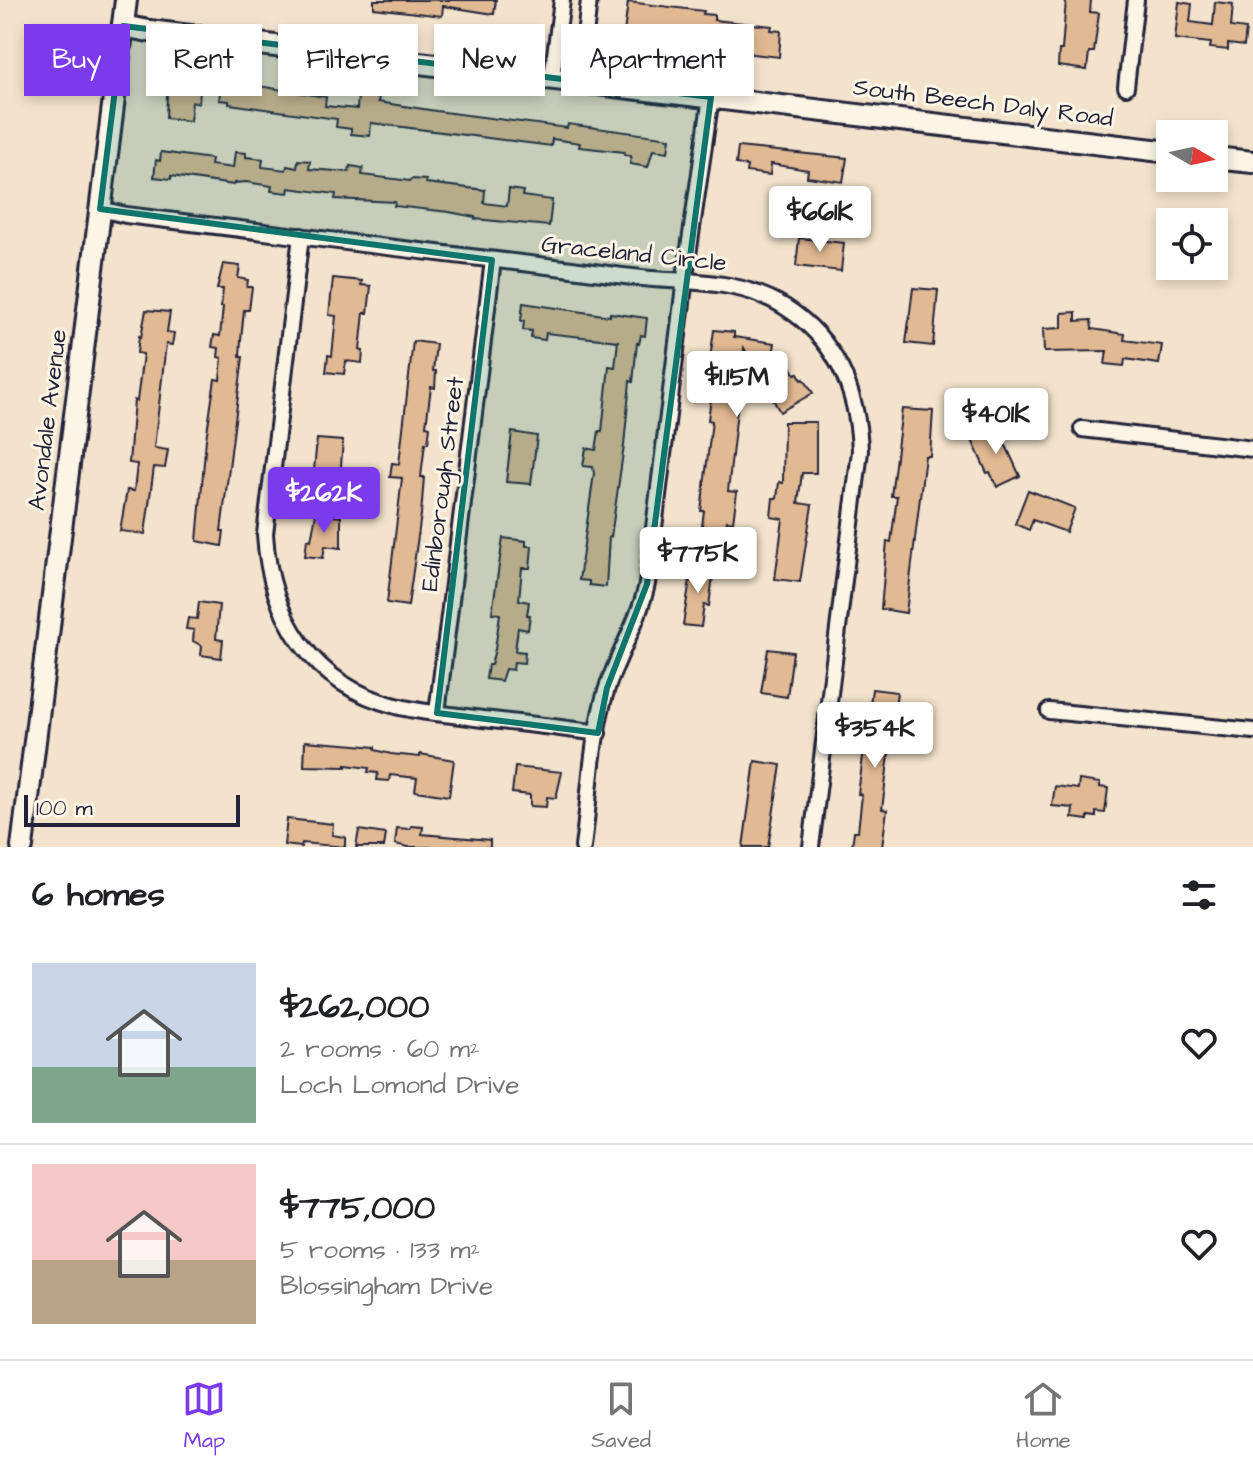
<!DOCTYPE html>
<meta charset="utf-8">
<style>
:root{--surface:#fff;--page:#f2f2f2;--text:#202124;--muted:#757577;--line:#e0e0e0;--accent:#7c3aed}
body{margin:0;font-family:"Architects Daughter",sans-serif;background:var(--page);color:var(--text);height:100vh;display:flex;flex-direction:column;font-size:30px;white-space:nowrap}
*{box-sizing:border-box;margin:0}
p{font-size:26px;color:var(--muted)}
.icon{flex:none;width:44px;height:44px;fill:none;stroke:currentColor;stroke-width:2;stroke-linecap:round;stroke-linejoin:round}
.map{position:relative;height:847px;overflow:hidden}
.side{display:flex;flex-direction:column;background:var(--surface);flex:1}
.side>*{flex:none}
.hud{position:absolute;left:24px;top:24px;width:800px;height:72px;display:flex;gap:16px}
.needle{width:52px;rotate:99deg}
.controls{position:absolute;left:1156px;top:120px;display:grid;gap:16px}
.controls a{display:grid;place-items:center;width:72px;height:72px;border-radius:0px;background:var(--surface);box-shadow:0 4px 12px #0003;font-size:40px}
.scale{position:absolute;left:24px;bottom:20px;width:216px;box-sizing:border-box;padding-left:8px;border:4px solid #22223b;border-top:0;font-size:22px;line-height:28px;white-space:nowrap;color:#22223b;-webkit-text-stroke:6px #fcf5e5;paint-order:stroke}
.price{position:absolute;translate:-50% -68px;padding:0 18px;border-radius:8px;background:#fff;color:#222;font-size:26px;line-height:52px;filter:drop-shadow(0 2px 4px #0008)}
.price::after{content:'';position:absolute;left:50%;top:48px;width:24px;height:18px;margin-left:-12px;background:inherit;clip-path:polygon(0 0,100% 0,50% 100%)}
.price.on{background:var(--accent);color:#fff}
ul{padding:0;list-style:none}
li{display:flex;align-items:center;gap:24px;height:200px;padding:0 32px}
li+li{border-top:2px solid var(--line)}
li span{display:grid;place-items:center;flex:none;width:224px;height:160px;border-radius:0px;color:#555}
li>.icon{margin-inline-start:auto}
span .icon{width:96px;height:96px;fill:#fffc;stroke-width:1}
li b{font-size:34px}
h2{display:flex;justify-content:space-between;align-items:center;height:96px;padding:0 32px;font-size:34px}
.pill{padding:0 28px;border-radius:0px;background:var(--surface);box-shadow:0 4px 12px #0003;font-size:28px;line-height:72px}
.pill.on{background:var(--accent);color:#fff}
.tabs{display:flex;justify-content:space-around;align-items:center;height:112px;border-top:2px solid var(--line);background:var(--surface);font-size:22px;color:var(--muted)}
.tabs a{display:grid;justify-items:center;gap:4px}
.tabs .on{color:var(--accent)}
.map>svg:first-child{display:block}
</style>
<div class="map">
<svg width="1253" height="847" viewBox="0 0 1253 847">
<rect width="100%" height="100%" fill="#f4e3cc"/>
<filter id="ink" filterUnits="userSpaceOnUse"><feTurbulence type="fractalNoise" baseFrequency=".0125" numOctaves="2"/><feDisplacementMap in="SourceGraphic" scale="16" xChannelSelector="R" yChannelSelector="G"/><feConvolveMatrix kernelMatrix="1 2 1 2 8 2 1 2 1" color-interpolation-filters="sRGB"/></filter>
<g filter="url(#ink)">
<!-- building -->
<g fill="#e1b992" stroke="#22223b" stroke-width="2">
<path d="M374 0H496L494 14 443 6 442 16 374 8Z"/>
<path d="M1066 0H1091L1090 12 1099 13 1094 52H1089L1087 70 1058 66 1059 50H1062Z"/>
<path d="M628 2 704 11 703 14 714 15V20L772 26 771 30 781 31 779 57 708 49 709 43 624 33Z"/>
<path d="M1179 2 1192 4 1190 22 1213 25 1215 2 1233 4 1231 27 1246 29 1244 46 1228 44V50L1210 48 1211 43 1175 39Z"/>
<path d="M168 71 194 74 193 89 200 90 199 103 192 102 190 121 166 118Z"/>
<path d="M222 80 326 97 325 106 357 109 358 95 379 97 378 102 436 111 567 128 568 124 670 138 668 152 653 150 648 167 630 164 631 156 624 155V152L579 147 580 143 552 139 551 146 371 123 370 136 351 134V129L336 127 337 119 229 104V101L219 100Z"/>
<path d="M738 147 847 158 843 182 807 177 808 170 771 164 770 175 746 172 747 166 736 164Z"/>
<path d="M161 152 211 159 210 165 233 168 235 152 246 153V157L263 159 262 167 286 170 287 166 297 168 298 160 310 161 309 169 349 172 350 166 363 168 362 175 410 181 411 179 426 180V183L485 190 484 203 507 206 509 189 523 191 522 196 552 200 549 226 475 219V217L449 212 394 206 395 202 335 199 336 194 289 188 288 193 271 191 272 186 246 182 234 183V185L171 176V179L154 177 156 160 160 161Z"/>
<path d="M799 238 844 243 841 271 796 266Z"/>
<path d="M223 264 240 266 238 278 248 280 247 287H252L249 310H244L241 340 240 357H243L221 531H224L222 546 197 541 206 439 215 379 220 380 222 358 218 357 219 348 212 347 214 335 220 336 223 307H221L223 289H217Z"/>
<path d="M333 278 362 281 361 285 371 286 368 313H364L360 350 363 351 362 363 346 361 344 374 326 372 328 355 332 356 336 316 329 315Z"/>
<path d="M913 288 938 290 933 346 906 343Z"/>
<path d="M523 303 610 316V313L647 318 645 336 641 335 639 344 637 343 633 382 630 381 624 446 611 537H609L606 587 589 585V581L579 580 594 473 593 467 583 466 586 448 596 450 599 431H602L609 366 615 367 618 341 546 333 545 340 531 338 532 331 523 330 524 321H521Z"/>
<path d="M146 310 170 312 167 332 174 333 172 345 166 344 154 448 168 450 165 468 154 467 145 534 120 531 127 490 134 491 137 464 129 463 134 400 137 401 143 354 137 353 139 336 141 337Z"/>
<path d="M1076 312V321L1091 320 1092 329 1125 334 1124 340 1162 345 1159 364 1125 359 1124 366 1105 364 1107 351 1044 352 1043 329 1062 328V313Z"/>
<path d="M714 330 734 332V337L775 343 770 375 790 364 795 374 798 373 802 380 804 379 813 393 780 412 744 348 728 491 737 492 733 522 727 521 721 544 700 541 704 511H701L712 421 708 420 716 360 710 359Z"/>
<path d="M413 341 436 344 433 371H436L435 388 431 387 426 426 430 427 428 443H425L421 477H424L421 515 408 606 387 603 402 478 390 477 392 463 399 464Z"/>
<path d="M902 409 933 411 930 456H925L906 613 881 609 887 541 891 542 897 496H891Z"/>
<path d="M784 422H816V473H802L798 503 812 505 800 582 775 579 783 519 771 517 773 498H777L779 482 783 483Z"/>
<path d="M997 426 1020 476 997 487 990 472 987 473 971 438Z"/>
<path d="M512 432 537 436 531 484 506 482Z"/>
<path d="M317 439 343 441 339 490 329 489V493L312 491Z"/>
<path d="M1028 490 1075 508 1066 532 1033 520 1029 530 1015 524Z"/>
<path d="M316 514 341 517V548L325 546 323 558 305 556 307 539 311 540Z"/>
<path d="M503 538 526 541V546H532L530 568H522L519 600 529 602 527 615H530L528 630 518 628 515 651 525 652 524 663 514 662 513 670 505 669 501 681 486 679 488 665H491L495 649 500 614 492 613Z"/>
<path d="M692 566 714 568 709 606 704 605 701 627 683 625Z"/>
<path d="M199 602 219 605 216 639 223 640 221 658 201 655 202 646 193 641 194 630 186 629 188 618 197 619Z"/>
<path d="M768 649 793 652 787 697 761 693Z"/>
<path d="M872 689 897 692 882 809 887 810 882 847H852L854 831H858L862 795 858 794Z"/>
<path d="M305 741 356 745 375 747V750L391 754 420 757V754L454 760 449 796 415 791 417 778 390 775 389 781 377 780 378 773 368 772 369 768 346 765V767L304 766Z"/>
<path d="M755 761 781 765 768 847H743Z"/>
<path d="M515 767 562 772 556 798 547 797 546 807 530 806V795L512 793Z"/>
<path d="M1079 780 1100 783V787L1108 788 1105 813 1096 812V817L1088 816V820L1072 818 1073 808 1052 806 1055 786 1078 789Z"/>
<path d="M287 819 333 824 332 835 345 837V847L302 843 301 847 284 845Z"/>
<path d="M411 826 423 827 422 834 490 840V847H408L395 844 397 828 410 829Z"/>
<path d="M359 830 386 834 384 847H356Z"/>
</g>
<g fill="none" stroke-linecap="round" stroke-linejoin="round">
<!-- street casing -->
<g stroke="#22223b" stroke-width="20">
<g id="street">
<path d="M552 78 562 0"/>
<path d="M580 81 589 0"/>
<path d="M1126 87 1136 0"/>
<path d="M100 209 126 215C275 233 423 252 572 269 604 273 636 279 669 280 709 282 750 285 785 307 837 340 858 393 860 451L811 847"/>
<path d="M301 236 265 534C270 617 312 685 396 706 422 713 449 714 475 718 516 723 557 727 598 733"/>
<path d="M1082 429 1253 449"/>
<path d="M1049 711 1253 731"/>
<path d="M437 713 493 260"/>
<path d="M583 847C590 795 591 738 607 688 619 652 639 621 647 584L687 262 711 97"/>
</g>
</g>
<!-- secondary casing -->
<g stroke="#22223b" stroke-width="26">
<g id="secondary">
<path d="M123 26 149 31 1170 152"/>
<path d="M1214 158 1253 162"/>
<path d="M22 847 126 0"/>
</g>
</g>
<!-- street -->
<use href="#street" stroke="#fcf5e5" stroke-width="14"/>
<!-- secondary -->
<use href="#secondary" stroke="#fcf5e5" stroke-width="20"/>
</g>
</g>
<!-- marked area -->
<path fill="#0f766e" fill-opacity="0.2" stroke="#0f766e" stroke-width="6" stroke-linejoin="round" d="M123 26 711 97 647 584 607 688 598 733 437 713 492 260 100 209Z"/>
<g text-anchor="middle" dominant-baseline="central" stroke-width="6" stroke-linejoin="round" paint-order="stroke">
<!-- street labels -->
<g font-size="24" fill="#22223b" stroke="#fcf5e5">
<text transform="translate(983 103) rotate(7)">South Beech Daly Road</text>
<text transform="translate(634 254) rotate(6)">Graceland Circle</text>
<text transform="translate(48 420) rotate(-83)">Avondale Avenue</text>
<text transform="translate(443 484) rotate(-83)">Edinborough Street</text>
</g>
</g>
</svg>
<div class="controls">
<a><svg class="needle" viewBox="-14 -14 28 28"><path d="M0-13l5 13h-10z" fill="#e53935"/><path d="M0 13l5-13h-10z" fill="#757577"/></svg></a>
<a><svg class="icon" aria-label="locate" viewBox="0 0 24 24"><circle cx="12" cy="12" r="6"/><path d="M12 2v4M12 18v4M2 12h4M18 12h4"/></svg></a>
</div>
<div class="scale">100 m</div>
<b class="price" style="left:820px;top:254px">$661K</b>
<b class="price" style="left:737px;top:419px">$1.15M</b>
<b class="price" style="left:996px;top:456px">$401K</b>
<b class="price on" style="left:324px;top:535px">$262K</b>
<b class="price" style="left:698px;top:595px">$775K</b>
<b class="price" style="left:875px;top:770px">$354K</b>
<div class="hud">
<a class="pill on">Buy</a>
<a class="pill">Rent</a>
<a class="pill">Filters</a>
<a class="pill">New</a>
<a class="pill">Apartment</a>
</div>
</div>
<section class="side">
<h2>6 homes<svg class="icon" aria-label="filters" viewBox="0 0 24 24"><path d="M4 7h16M4 17h16"/><circle cx="9" cy="7" r="2"/><circle cx="15" cy="17" r="2"/></svg></h2>
<ul>
<li><span style="background:linear-gradient(#c9d6e8 65%,#7fa58c 0)"><svg class="icon" aria-label="home" viewBox="0 0 24 24"><path d="M3 11l9-7 9 7M6 9v11h12V9"/></svg></span><div><b>$262,000</b><p>2 rooms · 60 m²</p><p>Loch Lomond Drive</p></div><svg class="icon" aria-label="heart" viewBox="0 0 24 24"><path d="M12 20l-8-8c-3-5 5-10 8-4 3-6 11-1 8 4z"/></svg></li>
<li><span style="background:linear-gradient(#f6c9c9 60%,#b9a48a 0)"><svg class="icon" aria-label="home" viewBox="0 0 24 24"><path d="M3 11l9-7 9 7M6 9v11h12V9"/></svg></span><div><b>$775,000</b><p>5 rooms · 133 m²</p><p>Blossingham Drive</p></div><svg class="icon" aria-label="heart" viewBox="0 0 24 24"><path d="M12 20l-8-8c-3-5 5-10 8-4 3-6 11-1 8 4z"/></svg></li>
</ul>
</section>
<nav class="tabs">
<a class="on"><svg class="icon" aria-label="map" viewBox="0 0 24 24"><path d="M3 6l6-2 6 2 6-2v14l-6 2-6-2-6 2zM9 4v14M15 6v14"/></svg>Map</a>
<a><svg class="icon" aria-label="saved" viewBox="0 0 24 24"><path d="M7 4h10v16l-5-4-5 4z"/></svg>Saved</a>
<a><svg class="icon" aria-label="home" viewBox="0 0 24 24"><path d="M3 11l9-7 9 7M6 9v11h12V9"/></svg>Home</a>
</nav>
